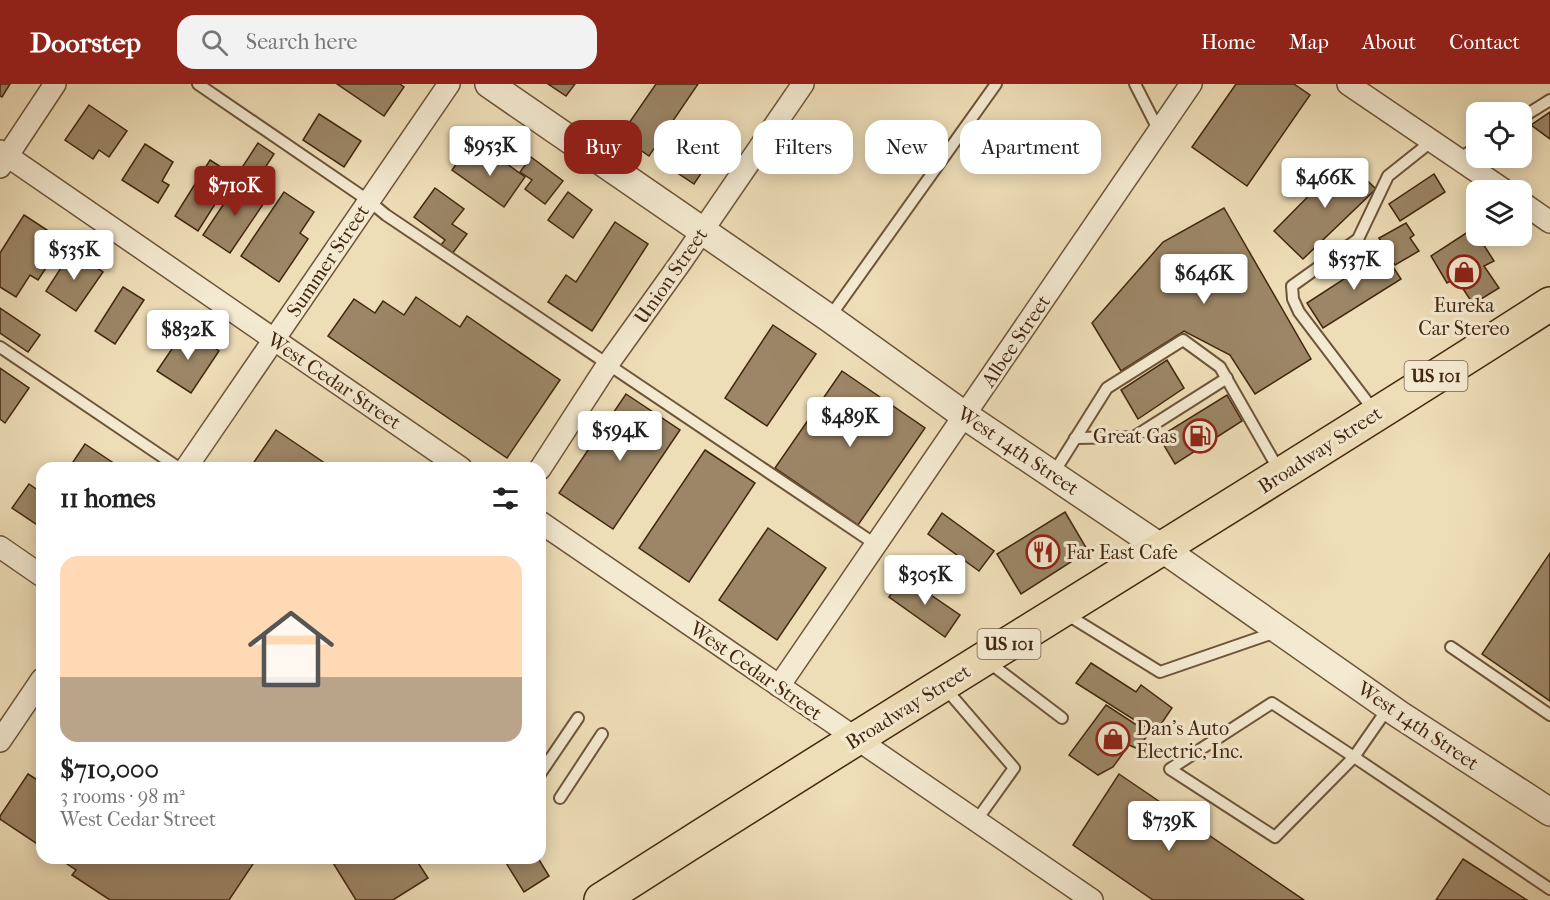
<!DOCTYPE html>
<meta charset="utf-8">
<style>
:root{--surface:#fff;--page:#f2f2f2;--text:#222;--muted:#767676;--line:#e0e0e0;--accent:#8f2418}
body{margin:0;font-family:"IM FELL French Canon",serif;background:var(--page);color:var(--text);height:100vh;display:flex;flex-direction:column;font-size:22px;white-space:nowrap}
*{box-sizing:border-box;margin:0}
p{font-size:20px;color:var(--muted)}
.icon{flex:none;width:33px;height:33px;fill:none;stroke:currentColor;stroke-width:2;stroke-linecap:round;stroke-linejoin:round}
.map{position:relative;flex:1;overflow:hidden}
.details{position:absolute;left:36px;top:378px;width:510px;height:402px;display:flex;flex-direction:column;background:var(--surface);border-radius:18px;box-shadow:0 3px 15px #0003}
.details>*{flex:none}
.guide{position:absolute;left:564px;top:36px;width:570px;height:54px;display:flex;gap:12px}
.fabs{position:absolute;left:1466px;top:18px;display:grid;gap:12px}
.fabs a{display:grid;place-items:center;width:66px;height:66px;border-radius:12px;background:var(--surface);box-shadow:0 3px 15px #0003;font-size:30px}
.price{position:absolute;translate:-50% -51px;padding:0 14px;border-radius:6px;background:#fff;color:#222;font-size:20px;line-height:39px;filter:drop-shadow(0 2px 3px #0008)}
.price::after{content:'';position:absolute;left:50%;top:36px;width:18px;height:14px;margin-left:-9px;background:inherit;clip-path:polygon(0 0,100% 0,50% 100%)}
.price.active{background:var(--accent);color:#fff}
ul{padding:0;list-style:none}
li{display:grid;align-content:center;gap:12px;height:318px;padding:0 24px}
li+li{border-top:2px solid var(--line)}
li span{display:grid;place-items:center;height:186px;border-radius:18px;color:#555}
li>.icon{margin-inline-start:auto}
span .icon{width:108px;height:108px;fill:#fffc;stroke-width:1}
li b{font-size:26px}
h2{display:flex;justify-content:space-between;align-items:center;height:72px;padding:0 24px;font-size:26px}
.tag{padding:0 21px;border-radius:18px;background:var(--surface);box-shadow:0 3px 15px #0003;font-size:21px;line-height:54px}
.tag.active{background:var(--accent);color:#fff}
header{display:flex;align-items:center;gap:36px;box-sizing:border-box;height:84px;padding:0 30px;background:var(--accent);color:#fff}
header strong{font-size:28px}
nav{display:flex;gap:33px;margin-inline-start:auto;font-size:21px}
.search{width:420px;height:54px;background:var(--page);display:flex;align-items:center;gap:15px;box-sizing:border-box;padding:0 21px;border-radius:18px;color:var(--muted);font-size:22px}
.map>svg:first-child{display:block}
</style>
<header>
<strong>Doorstep</strong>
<div class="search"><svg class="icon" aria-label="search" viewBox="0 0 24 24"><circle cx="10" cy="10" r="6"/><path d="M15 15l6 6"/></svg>Search here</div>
<nav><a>Home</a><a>Map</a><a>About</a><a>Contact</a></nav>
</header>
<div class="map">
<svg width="1550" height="816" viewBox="0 0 1550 816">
<rect width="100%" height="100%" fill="#eedeb8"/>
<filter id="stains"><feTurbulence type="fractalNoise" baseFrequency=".00333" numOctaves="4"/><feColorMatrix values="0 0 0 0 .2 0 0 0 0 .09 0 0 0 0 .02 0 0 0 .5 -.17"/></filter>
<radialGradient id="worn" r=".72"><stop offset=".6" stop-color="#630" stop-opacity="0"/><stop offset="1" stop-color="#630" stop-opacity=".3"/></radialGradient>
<!-- building -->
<g fill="#9c8667" stroke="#43260f" stroke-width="1.5">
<path d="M0 0H10L2 13 0 12Z"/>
<path d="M337 0H400L404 3 384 32Z"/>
<path d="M548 0H575L566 12Z"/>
<path d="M656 0H698L649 72 620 52Z"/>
<path d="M1236 0H1294L1310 11 1247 102 1192 63Z"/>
<path d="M89 21 127 47 109 73 99 66 93 75 65 56Z"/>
<path d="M1550 28V55L1531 41Z"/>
<path d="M319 30 361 57 344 83 303 56Z"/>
<path d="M687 38 720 61 694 100 661 78Z"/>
<path d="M258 59 274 70 259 93 243 82Z"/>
<path d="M145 60 173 78 162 97 169 101 158 119 122 96Z"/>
<path d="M467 65 489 81 496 72 525 93 504 123 452 86Z"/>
<path d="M531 73 563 97 545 120 525 105 532 96 520 88Z"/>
<path d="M1345 75 1376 105 1303 175 1274 147Z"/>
<path d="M210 76 227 87 211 113 217 117 198 147 175 132Z"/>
<path d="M1434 90 1445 108 1400 137 1389 120Z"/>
<path d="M239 97 266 116 230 169 203 151Z"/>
<path d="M435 104 464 125 452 140 467 150 452 170 441 161 445 156 414 133Z"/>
<path d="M284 108 314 128 300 149 308 155 279 198 241 172Z"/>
<path d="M568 108 592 126 573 154 548 136Z"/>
<path d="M1224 124 1311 275 1255 310 1230 271 1184 247 1121 287 1092 239 1163 158Z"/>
<path d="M24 131 47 146 36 164 52 175 38 196 30 191 16 213 0 203V169Z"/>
<path d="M615 138 648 160 592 247 548 218 566 191 576 198Z"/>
<path d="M1406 139 1414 151 1410 154 1419 167 1395 181 1379 154Z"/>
<path d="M1474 144 1476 152H1478L1494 177 1484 182 1499 204 1473 220 1456 194 1447 199 1431 172Z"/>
<path d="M72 167 103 188 76 227 46 207Z"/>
<path d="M1384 169 1401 195 1323 244 1307 219Z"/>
<path d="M123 203 144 216 115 260 95 247Z"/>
<path d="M416 213 460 243 467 232 560 296 507 374 328 252 354 215 375 229 383 217 404 231Z"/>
<path d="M0 224 40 251 28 268 0 249Z"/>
<path d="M773 241 816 270 767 342 725 314Z"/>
<path d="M186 244 219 267 191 309 157 287Z"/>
<path d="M1167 276 1184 304 1138 335 1121 306Z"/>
<path d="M0 284 29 304 5 339 0 335Z"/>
<path d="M842 287 925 344 858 441 775 384Z"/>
<path d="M626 310 680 346 613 445 559 409Z"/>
<path d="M1227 311 1242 337 1175 380 1159 353Z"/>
<path d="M276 346 332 384H250Z"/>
<path d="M85 360 121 384H69Z"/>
<path d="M705 366 755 399 689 498 639 464Z"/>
<path d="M29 400 42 409V444L12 424Z"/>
<path d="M1065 428 1088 467 1021 510 997 470Z"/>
<path d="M942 429 994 467 979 487 928 450Z"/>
<path d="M768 444 826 484 777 556 719 516Z"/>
<path d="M1550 469V617L1482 570Z"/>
<path d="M903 492 960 531 945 553 889 513Z"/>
<path d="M1091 579 1136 608 1141 601 1172 624 1155 649 1076 599Z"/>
<path d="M1106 621 1149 649 1138 665 1129 661 1113 683 1098 691 1069 671Z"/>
<path d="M28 690 42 699V763L0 735V732Z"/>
<path d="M1119 690 1304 816H1153L1073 761Z"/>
<path d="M58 774H257L229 816H110L72 791 76 786Z"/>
<path d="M330 774H415L428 794 393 816H356Z"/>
<path d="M503 774H538L549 792 524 808Z"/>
<path d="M1463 775 1527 816H1436Z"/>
</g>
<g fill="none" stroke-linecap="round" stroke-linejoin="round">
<!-- service casing -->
<g stroke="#6e5439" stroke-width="14">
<g id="service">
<path d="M198 0 369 117 386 131 875 460"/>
<path d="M1135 0 1159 47"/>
<path d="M1521 34 1550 16"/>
<path d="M1458 75 1476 64"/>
<path d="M829 234 996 0"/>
<path d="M0 263 179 384"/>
<path d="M1375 328 1299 228 1293 215 1292 202 1358 155 1388 92 1432 57"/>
<path d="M1075 354 1134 353 1227 294"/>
<path d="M1053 390 1107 304 1183 256 1220 283 1280 388"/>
<path d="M1066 530 1160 588 1276 548"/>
<path d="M1451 563 1550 631"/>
<path d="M987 577 1062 634"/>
<path d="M945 604 1014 684 976 737"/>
<path d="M1272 619 1354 673 1275 753 1170 685Z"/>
<path d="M1388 624 1354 673 1550 805"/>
<path d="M540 690 578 634"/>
<path d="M560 714 602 650"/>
</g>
</g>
<!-- minor casing -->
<g stroke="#6e5439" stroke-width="24">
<g id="minor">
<path d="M1348 0 1504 106"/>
<path d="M0 67 461 384"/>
<path d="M0 83 55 0"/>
<path d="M1521 118 1550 138"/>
<path d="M186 384 449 0"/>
<path d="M540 385 608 280 681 178 803 0"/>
<path d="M540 438 1092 816"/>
<path d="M0 463 42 492"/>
<path d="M779 602 1191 0"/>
<path d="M0 657 42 595"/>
</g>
</g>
<!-- tertiary casing -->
<g stroke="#6e5439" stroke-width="30">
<path id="tertiary" d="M489 0 829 234 964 331 1163 465 1400 631 1550 728"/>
</g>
<!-- trunk casing -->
<g stroke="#43260f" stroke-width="36">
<path id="trunk" d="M601 816C915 614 1236 422 1550 220"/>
</g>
<!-- service -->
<use href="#service" stroke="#f4ead1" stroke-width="10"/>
<!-- minor -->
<use href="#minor" stroke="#f4ead1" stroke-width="21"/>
<!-- tertiary -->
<use href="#tertiary" stroke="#f4ead1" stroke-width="27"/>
<!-- trunk -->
<use href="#trunk" stroke="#eedeb8" stroke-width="33"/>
</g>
<!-- icons -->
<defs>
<g id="shop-ring" transform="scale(1.725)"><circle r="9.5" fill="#f4ead1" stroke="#8f2418" stroke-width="1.5"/><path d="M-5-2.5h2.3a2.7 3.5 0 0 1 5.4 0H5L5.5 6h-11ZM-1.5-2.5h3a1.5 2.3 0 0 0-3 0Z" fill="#8f2418"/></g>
<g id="fuel-ring" transform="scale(1.725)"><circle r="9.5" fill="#f4ead1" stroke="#8f2418" stroke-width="1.5"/><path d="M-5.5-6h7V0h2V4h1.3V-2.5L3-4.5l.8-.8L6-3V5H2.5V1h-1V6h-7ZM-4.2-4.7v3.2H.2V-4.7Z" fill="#8f2418"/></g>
<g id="restaurant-ring" transform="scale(1.725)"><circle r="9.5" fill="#f4ead1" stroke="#8f2418" stroke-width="1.5"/><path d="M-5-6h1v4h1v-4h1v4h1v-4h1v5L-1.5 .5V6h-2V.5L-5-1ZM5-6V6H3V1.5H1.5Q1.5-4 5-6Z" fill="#8f2418"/></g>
</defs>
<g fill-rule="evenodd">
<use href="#shop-ring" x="1464" y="188"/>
<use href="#fuel-ring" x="1200" y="352"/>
<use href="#restaurant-ring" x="1043" y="468"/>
<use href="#shop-ring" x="1113" y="655"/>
</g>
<g text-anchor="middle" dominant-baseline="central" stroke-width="6" stroke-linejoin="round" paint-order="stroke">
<!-- shield labels -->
<g fill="#f4ead1" stroke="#786149" stroke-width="1.5">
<rect x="1404.5" y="277" width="63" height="30" rx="4.5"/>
<rect x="977.5" y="545" width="63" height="30" rx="4.5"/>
</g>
<g font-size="18" font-weight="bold" fill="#43260f">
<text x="1436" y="292">US 101</text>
<text x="1009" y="560">US 101</text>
</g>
<!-- street labels -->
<g font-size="20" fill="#43260f" stroke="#f4ead1">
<text transform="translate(328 177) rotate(-56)">Summer Street</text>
<text transform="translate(671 192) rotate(-55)">Union Street</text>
<text transform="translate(1016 257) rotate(-56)">Albee Street</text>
<text transform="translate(334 297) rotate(34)">West Cedar Street</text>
<text transform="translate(1320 366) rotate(-33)">Broadway Street</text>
<text transform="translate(1018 367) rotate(34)">West 14th Street</text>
<text transform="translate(756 587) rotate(35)">West Cedar Street</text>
<text transform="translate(908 623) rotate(-32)">Broadway Street</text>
<text transform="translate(1418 642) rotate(34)">West 14th Street</text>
</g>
<!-- poi labels -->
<g font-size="20" fill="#43260f" stroke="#f4ead1" text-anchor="start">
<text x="1464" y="221" text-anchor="middle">Eureka<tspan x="1464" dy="23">Car Stereo</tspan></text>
<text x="1177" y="352" text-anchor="end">Great Gas</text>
<text x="1066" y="468">Far East Cafe</text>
<text x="1136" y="644">Dan's Auto<tspan x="1136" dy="23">Electric, Inc.</tspan></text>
</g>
</g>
<rect width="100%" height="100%" filter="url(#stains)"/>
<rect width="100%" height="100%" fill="url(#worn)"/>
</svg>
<div class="fabs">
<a><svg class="icon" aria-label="locate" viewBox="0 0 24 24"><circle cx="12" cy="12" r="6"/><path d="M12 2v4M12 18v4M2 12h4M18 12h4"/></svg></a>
<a><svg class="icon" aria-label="layers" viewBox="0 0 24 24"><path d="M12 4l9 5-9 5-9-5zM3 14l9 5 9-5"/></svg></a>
</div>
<b class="price" style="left:490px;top:93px">$953K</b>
<b class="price" style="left:1325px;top:125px">$466K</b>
<b class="price active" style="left:235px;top:133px">$710K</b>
<b class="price" style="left:74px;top:197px">$535K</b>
<b class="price" style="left:1354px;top:207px">$537K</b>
<b class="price" style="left:1204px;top:221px">$646K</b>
<b class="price" style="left:188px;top:277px">$832K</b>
<b class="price" style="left:850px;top:364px">$489K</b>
<b class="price" style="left:620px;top:378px">$594K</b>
<b class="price" style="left:925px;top:522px">$305K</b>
<b class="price" style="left:1169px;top:768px">$739K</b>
<div class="guide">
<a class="tag active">Buy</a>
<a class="tag">Rent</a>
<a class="tag">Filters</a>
<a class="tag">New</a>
<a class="tag">Apartment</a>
</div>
<section class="details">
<h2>11 homes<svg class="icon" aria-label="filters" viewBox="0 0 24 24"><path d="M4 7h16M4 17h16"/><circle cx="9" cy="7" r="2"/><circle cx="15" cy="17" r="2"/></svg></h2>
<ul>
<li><span style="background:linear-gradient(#ffd9b3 65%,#b9a48a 0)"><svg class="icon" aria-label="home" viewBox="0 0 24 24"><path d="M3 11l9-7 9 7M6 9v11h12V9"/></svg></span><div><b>$710,000</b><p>3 rooms · 98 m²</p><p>West Cedar Street</p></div></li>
</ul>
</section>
</div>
